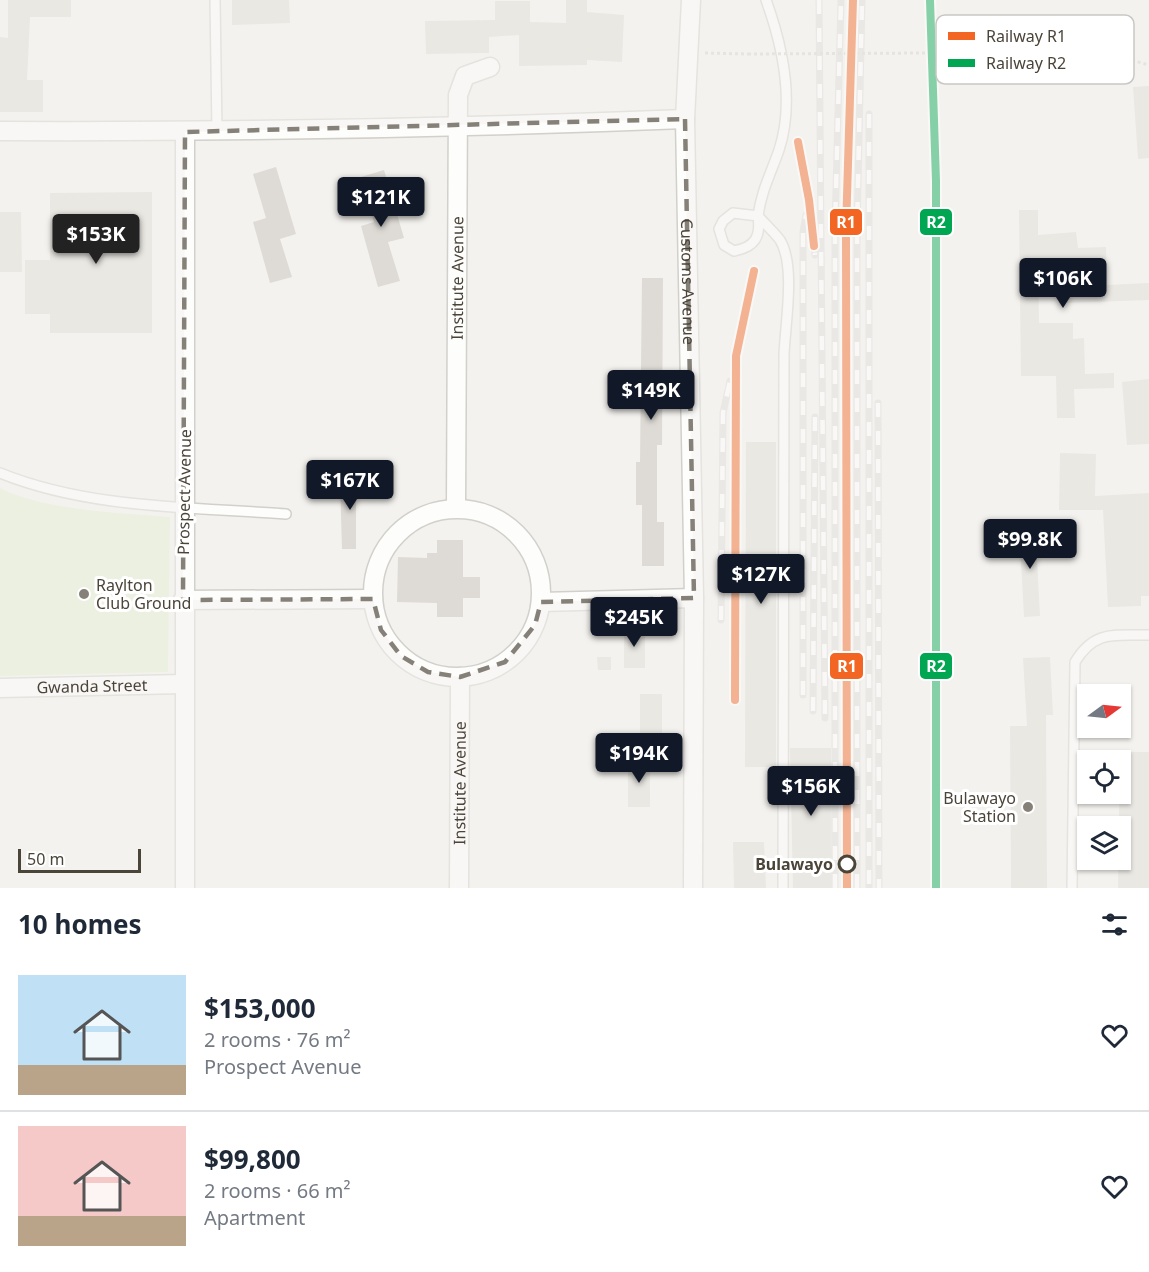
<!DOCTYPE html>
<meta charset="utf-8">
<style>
:root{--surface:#fff;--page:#f2f2f3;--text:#1f2937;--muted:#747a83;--line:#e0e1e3;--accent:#111827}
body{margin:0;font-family:"Noto Sans",sans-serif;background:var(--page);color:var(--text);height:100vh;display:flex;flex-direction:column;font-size:22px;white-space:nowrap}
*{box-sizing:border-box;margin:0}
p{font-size:20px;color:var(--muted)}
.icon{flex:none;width:33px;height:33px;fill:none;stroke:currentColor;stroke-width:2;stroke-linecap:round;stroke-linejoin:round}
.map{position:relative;height:888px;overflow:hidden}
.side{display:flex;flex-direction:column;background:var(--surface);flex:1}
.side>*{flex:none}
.needle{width:39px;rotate:75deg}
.tools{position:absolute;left:1077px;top:684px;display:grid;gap:12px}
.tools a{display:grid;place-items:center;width:54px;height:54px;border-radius:0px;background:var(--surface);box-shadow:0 2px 4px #0004;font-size:30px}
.scale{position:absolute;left:18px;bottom:15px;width:123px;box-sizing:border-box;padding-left:6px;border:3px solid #4b4439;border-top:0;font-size:16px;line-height:21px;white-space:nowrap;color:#4b4439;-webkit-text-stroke:4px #fff;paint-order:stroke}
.price{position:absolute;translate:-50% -51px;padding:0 14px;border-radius:6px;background:var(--accent);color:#fff;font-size:20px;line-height:39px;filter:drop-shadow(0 2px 3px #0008)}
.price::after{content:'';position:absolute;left:50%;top:36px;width:18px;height:14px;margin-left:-9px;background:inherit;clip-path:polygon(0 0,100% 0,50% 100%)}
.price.current{background:#222;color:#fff}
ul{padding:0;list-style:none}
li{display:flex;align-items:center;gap:18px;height:150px;padding:0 18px}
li+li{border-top:2px solid var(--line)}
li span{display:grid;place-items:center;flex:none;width:168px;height:120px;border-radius:0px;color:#555}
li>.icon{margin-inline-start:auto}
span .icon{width:72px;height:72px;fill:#fffc;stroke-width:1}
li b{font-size:26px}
h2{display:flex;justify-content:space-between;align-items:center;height:72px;padding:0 18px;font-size:26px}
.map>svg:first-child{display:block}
</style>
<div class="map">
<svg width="1149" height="888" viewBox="0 0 1149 888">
<rect width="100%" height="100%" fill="#f4f2ee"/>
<!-- green -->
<path fill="#e1eecf" d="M0 488C42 510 122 513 170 517L168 672 0 676Z"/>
<!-- building -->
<g fill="#dedbd6">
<path d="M8 0H71V17H30L27 80H43V112H0V37L8 38Z"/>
<path d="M232 0H289L290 23 232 25Z"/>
<path d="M566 0H587V12L624 15 622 62 587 60V65L519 66V35L489 37V53L426 54 425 21 495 20V1H530V22L566 23Z"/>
<path d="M1149 86V158L1138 159 1133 87Z"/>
<path d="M276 167 296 234 280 239 292 277 270 283 253 222 266 218 253 174Z"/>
<path d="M384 170 404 238 388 242 400 281 378 287 361 226 374 222 361 177Z"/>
<path d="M152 192V333H50V314H25V260H50V193Z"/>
<path d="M1019 210H1038V235L1076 232 1078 248 1106 247 1107 285 1149 283V300L1067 303 1065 262 1038 263 1039 323H1073V339L1084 338 1085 374 1114 373V388L1074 389 1075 418H1057L1056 376H1021Z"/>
<path d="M0 212H21L22 272H0Z"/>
<path d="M642 278H663L662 445H657V522H664V566H642V505H636V462H640Z"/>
<path d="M1149 379V444L1127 445 1122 382Z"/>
<path d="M746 442H776V767H745Z"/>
<path d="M1060 453 1096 454 1095 496 1149 493V596H1141V606L1108 607 1103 510H1059Z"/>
<path d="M340 481H367L368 496H356V549H342Z"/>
<path d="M1035 523 1040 616 1024 617 1019 524Z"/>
<path d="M437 540H463V577H480V598H463V617H437V603L397 602 398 557 427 558V553H437Z"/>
<rect x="624" y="627" width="21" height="41"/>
<path d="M597 657H611V670H598Z"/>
<path d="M1050 657 1053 715H1046L1047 888H1011L1010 726H1027L1023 658Z"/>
<rect x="640" y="694" width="22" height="45"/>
<path d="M790 748H831L832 888H793Z"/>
<path d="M1120 752H1149V888H1118Z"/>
<rect x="628" y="761" width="22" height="46"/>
<path d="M733 842H764L766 888H734Z"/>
</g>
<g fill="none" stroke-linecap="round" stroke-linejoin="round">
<!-- lane casing -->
<g stroke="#d2d0cb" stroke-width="12">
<g id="lane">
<path d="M215 0 217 132"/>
<path d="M766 0C783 47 795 101 779 150 771 173 761 192 758 216 765 224 774 232 780 240 796 266 785 325 784 355L783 888"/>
<path d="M733 213 758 216C761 237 755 247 734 251L724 245 719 229 723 221Z"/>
<path d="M0 473C89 509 191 507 286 514"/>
<path d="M1072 888 1075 662C1095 629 1115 636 1149 635"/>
</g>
</g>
<!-- street casing -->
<g stroke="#d2d0cb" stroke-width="21">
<g id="street">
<path id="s1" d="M691 0 685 119 694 598 693 888"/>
<path d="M0 131C229 132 457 128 685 119"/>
<path id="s2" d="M456 508 458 95 465 76 490 67"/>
<circle cx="457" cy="593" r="84"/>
<path d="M183 600 373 599"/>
<path d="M541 602 694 598"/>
<path id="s3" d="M0 688 183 684"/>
<path d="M185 888V132"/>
<path id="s4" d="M459 888 460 677"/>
</g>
</g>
<!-- path -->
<g stroke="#d3d2cc" stroke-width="3" stroke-dasharray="3 3" stroke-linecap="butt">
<path d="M1103 52 1149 65"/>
<path d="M705 53 748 54"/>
</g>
<!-- lane -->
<use href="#lane" stroke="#fdfdfc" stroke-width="9"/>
<!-- street -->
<use href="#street" stroke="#fdfdfc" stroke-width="18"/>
<!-- rail casing -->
<g stroke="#dbdbda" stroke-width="7">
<g id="rail">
<path d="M819 0 825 718"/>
<path d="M930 0 936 181V888"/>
<path d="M869 114V888"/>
<path d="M798 142 809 200 815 255"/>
<path d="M878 403 879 888"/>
<path d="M721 620 723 413 730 381"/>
<path d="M803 695V232L806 215"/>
<path d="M735 700 736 356 754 271"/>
<path d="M813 711 815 417"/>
<path d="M835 888V227L841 0"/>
<path d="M847 888 846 229 853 0"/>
<path d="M857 888V229L862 0"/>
</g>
</g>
<!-- rail -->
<use href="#rail" stroke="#fff" stroke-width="4.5" stroke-dasharray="14" stroke-linecap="butt"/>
<!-- path-bridge -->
<path stroke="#d3d2cc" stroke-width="3" stroke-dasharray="3 3" stroke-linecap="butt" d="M748 54 1103 52"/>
<!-- rail-1 casing -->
<g stroke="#fff" stroke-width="12">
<g id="rail-1">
<path d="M798 142 809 200 814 246"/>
<path d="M735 700 736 356 754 271"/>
<path d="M847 888 846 229 853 0"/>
</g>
</g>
<!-- rail-2 casing -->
<g stroke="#fff" stroke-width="12">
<path id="rail-2" d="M930 0 936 181V888"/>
</g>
<!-- rail-1 -->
<use href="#rail-1" stroke="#f26522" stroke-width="8"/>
<!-- rail-2 -->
<use href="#rail-2" stroke="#00a651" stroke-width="8"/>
</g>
<!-- marked area -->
<path d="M0 0H1149V888H0ZM685 119 694 598 541 602 535 625 505 662 460 677 428 672 401 656 381 630 373 599 183 600 185 132Z" fill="#f4f2ee" fill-opacity=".55" fill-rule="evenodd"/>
<path fill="none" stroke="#868178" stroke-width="4.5" stroke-dasharray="12 8" stroke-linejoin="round" d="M685 119 694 598 541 602 535 625 505 662 460 677 428 672 401 656 381 630 373 599 183 600 185 132Z"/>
<!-- markers -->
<g fill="#868178" stroke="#fff" stroke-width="2">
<circle cx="84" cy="594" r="6"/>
<circle cx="1028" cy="807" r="6"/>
</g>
<circle fill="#fff" stroke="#4b4439" stroke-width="3" cx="847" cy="864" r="8"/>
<g text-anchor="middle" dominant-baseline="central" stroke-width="6" stroke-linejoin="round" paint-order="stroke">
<!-- street labels -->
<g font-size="16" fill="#4b4439" stroke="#fff">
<text stroke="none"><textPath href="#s2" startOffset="230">Institute Avenue</textPath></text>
<text stroke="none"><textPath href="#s1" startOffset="282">Customs Avenue</textPath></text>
<text transform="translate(184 492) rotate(-89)">Prospect Avenue</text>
<text stroke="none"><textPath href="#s3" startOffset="92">Gwanda Street</textPath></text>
<text stroke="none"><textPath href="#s4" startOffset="105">Institute Avenue</textPath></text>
</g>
<!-- poi labels -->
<g font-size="16" fill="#4b4439" stroke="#fff" text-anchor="start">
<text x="96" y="585">Raylton<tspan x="96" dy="18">Club Ground</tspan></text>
<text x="1016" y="798" text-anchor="end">Bulawayo<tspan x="1016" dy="18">Station</tspan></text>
</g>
<!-- stop labels -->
<g font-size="16" font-weight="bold" fill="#4b4439" stroke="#fff" text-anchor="end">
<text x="833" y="864">Bulawayo</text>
</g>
</g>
<!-- legend -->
<rect x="936" y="15" width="198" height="69" rx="9" fill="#fff" stroke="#c9c7c4" stroke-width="1.5"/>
<rect x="948" y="32" width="27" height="8" fill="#f26522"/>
<rect x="948" y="59" width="27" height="8" fill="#00a651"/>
<g font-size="16" fill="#4b4439">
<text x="986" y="42">Railway R1</text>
<text x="986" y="69">Railway R2</text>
</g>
<g stroke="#fff" stroke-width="2">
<rect x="829" y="208" width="34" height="28" rx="6" fill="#f26522"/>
<rect x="919" y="208" width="34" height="28" rx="6" fill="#00a651"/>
<rect x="829" y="652" width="35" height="28" rx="6" fill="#f26522"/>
<rect x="919" y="652" width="34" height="28" rx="6" fill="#00a651"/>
</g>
<g font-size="16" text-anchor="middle" font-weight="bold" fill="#fff">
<text x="846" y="228">R1</text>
<text x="936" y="228">R2</text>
<text x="847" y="672">R1</text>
<text x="936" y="672">R2</text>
</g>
</svg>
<div class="tools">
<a><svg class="needle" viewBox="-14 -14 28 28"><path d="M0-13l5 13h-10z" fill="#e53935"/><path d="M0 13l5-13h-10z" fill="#747a83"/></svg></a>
<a><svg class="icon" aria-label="locate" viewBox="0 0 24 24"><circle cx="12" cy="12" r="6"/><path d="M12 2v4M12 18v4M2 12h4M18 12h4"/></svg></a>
<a><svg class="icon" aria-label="layers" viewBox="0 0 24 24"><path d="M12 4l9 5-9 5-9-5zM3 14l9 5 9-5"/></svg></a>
</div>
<div class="scale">50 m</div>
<b class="price" style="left:381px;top:228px">$121K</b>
<b class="price current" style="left:96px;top:265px">$153K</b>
<b class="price" style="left:1063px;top:309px">$106K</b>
<b class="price" style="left:651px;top:421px">$149K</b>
<b class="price" style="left:350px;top:511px">$167K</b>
<b class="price" style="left:1030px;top:570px">$99.8K</b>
<b class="price" style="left:761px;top:605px">$127K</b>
<b class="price" style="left:634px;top:648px">$245K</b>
<b class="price" style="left:639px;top:784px">$194K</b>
<b class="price" style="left:811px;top:817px">$156K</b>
</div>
<section class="side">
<h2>10 homes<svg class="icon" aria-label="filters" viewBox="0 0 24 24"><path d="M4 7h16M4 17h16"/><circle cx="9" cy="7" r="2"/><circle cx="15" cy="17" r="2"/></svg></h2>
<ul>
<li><span style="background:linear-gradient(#bfe0f5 75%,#b9a48a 0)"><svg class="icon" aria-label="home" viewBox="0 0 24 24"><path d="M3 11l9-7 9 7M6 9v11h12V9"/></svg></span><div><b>$153,000</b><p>2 rooms · 76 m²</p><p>Prospect Avenue</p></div><svg class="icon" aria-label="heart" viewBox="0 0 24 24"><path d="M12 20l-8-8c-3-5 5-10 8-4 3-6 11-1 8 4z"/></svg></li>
<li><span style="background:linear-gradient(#f6c9c9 75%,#b9a48a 0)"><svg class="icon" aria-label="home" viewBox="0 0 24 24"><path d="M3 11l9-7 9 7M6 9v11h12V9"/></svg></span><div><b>$99,800</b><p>2 rooms · 66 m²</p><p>Apartment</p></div><svg class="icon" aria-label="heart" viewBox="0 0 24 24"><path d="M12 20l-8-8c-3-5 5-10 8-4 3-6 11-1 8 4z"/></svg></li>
</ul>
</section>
